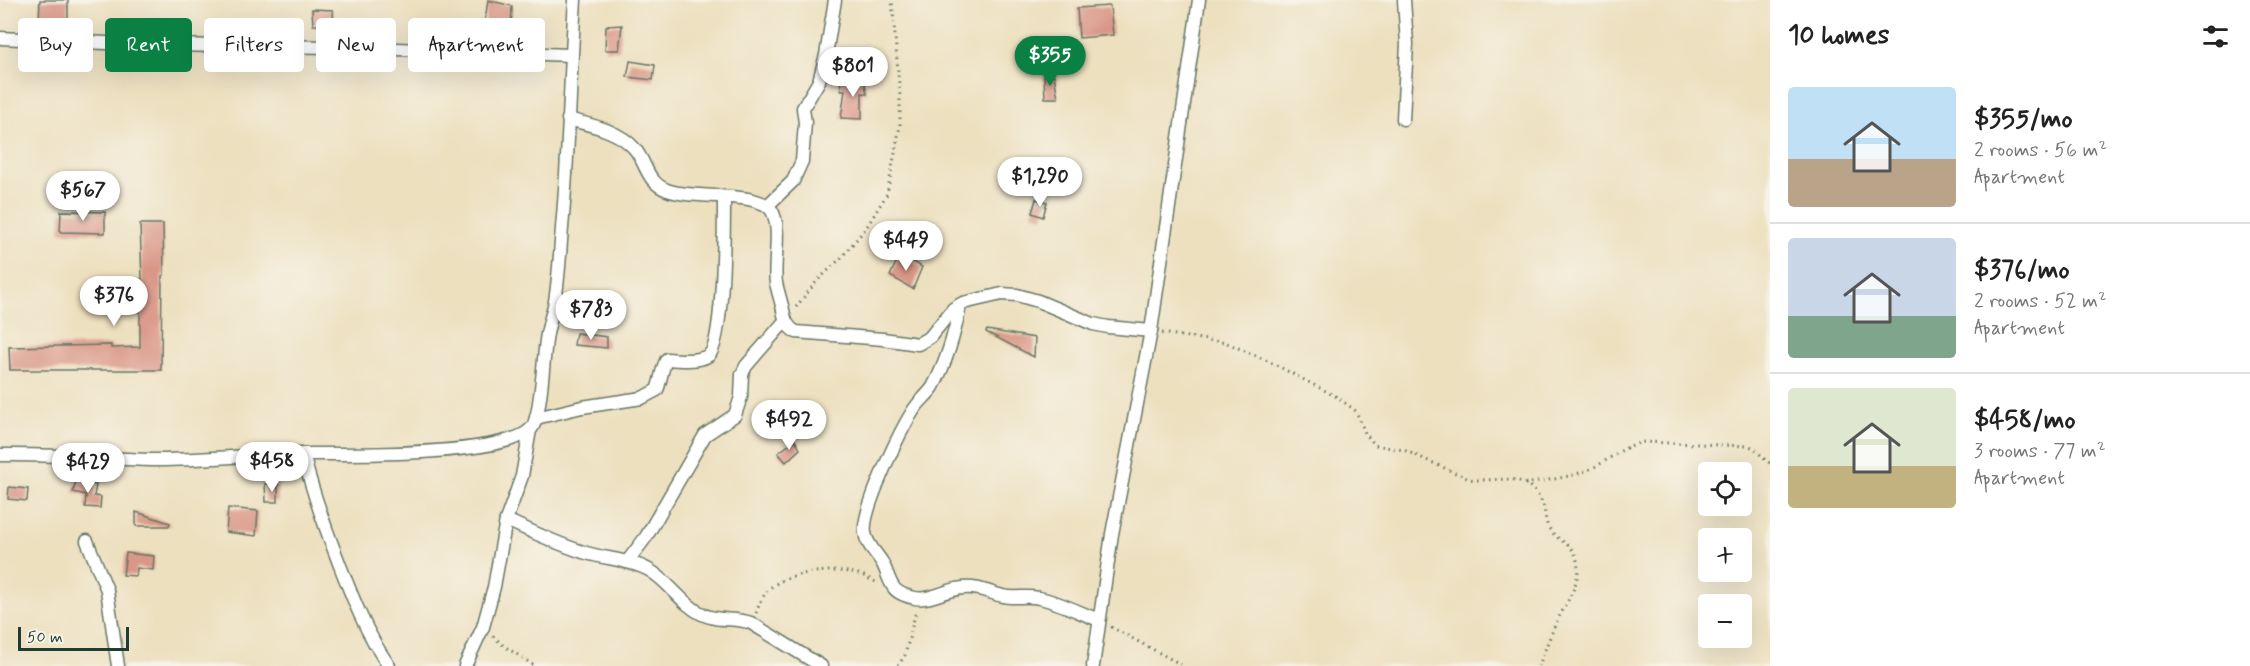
<!DOCTYPE html>
<meta charset="utf-8">
<style>
:root{--surface:#fff;--page:#f2f2f2;--text:#222;--muted:#767676;--line:#e0e0e0;--accent:#0b8043}
body{margin:0;font-family:Mynerve,sans-serif;background:var(--page);color:var(--text);height:100vh;display:flex;flex-direction:column;font-size:22px;white-space:nowrap}
*{box-sizing:border-box;margin:0}
p{font-size:20px;color:var(--muted)}
.icon{flex:none;width:33px;height:33px;fill:none;stroke:currentColor;stroke-width:2;stroke-linecap:round;stroke-linejoin:round}
.map{position:relative;flex:1;overflow:hidden}
.drawer{display:flex;flex-direction:column;background:var(--surface);width:480px}
.drawer>*{flex:none}
.guide{position:absolute;left:18px;top:18px;width:570px;height:54px;display:flex;gap:12px}
.fabs{position:absolute;left:1698px;top:462px;display:grid;gap:12px}
.fabs a{display:grid;place-items:center;width:54px;height:54px;border-radius:6px;background:var(--surface);box-shadow:0 6px 24px #0002;font-size:30px}
.scale{position:absolute;left:18px;bottom:15px;width:111px;box-sizing:border-box;padding-left:6px;border:3px solid #1f3d34;border-top:0;font-size:16px;line-height:21px;white-space:nowrap;color:#1f3d34;-webkit-text-stroke:4px #f7f3e8;paint-order:stroke}
.price{position:absolute;translate:-50% -51px;padding:0 14px;border-radius:21px;background:#fff;color:#222;font-size:20px;line-height:39px;filter:drop-shadow(0 2px 3px #0008)}
.price::after{content:'';position:absolute;left:50%;top:36px;width:18px;height:14px;margin-left:-9px;background:inherit;clip-path:polygon(0 0,100% 0,50% 100%)}
.price.active{background:var(--accent);color:#fff}
ul{padding:0;list-style:none}
li{display:flex;align-items:center;gap:18px;height:150px;padding:0 18px}
li+li{border-top:2px solid var(--line)}
li span{display:grid;place-items:center;flex:none;width:168px;height:120px;border-radius:6px;color:#555}
li>.icon{margin-inline-start:auto}
span .icon{width:72px;height:72px;fill:#fffc;stroke-width:1}
li b{font-size:26px}
h2{display:flex;justify-content:space-between;align-items:center;height:72px;padding:0 18px;font-size:26px}
.tag{padding:0 21px;border-radius:6px;background:var(--surface);box-shadow:0 6px 24px #0002;font-size:21px;line-height:54px}
.tag.active{background:var(--accent);color:#fff}
main{display:flex;flex:1;min-height:0}
.map>svg:first-child{display:block}
</style>
<main>
<div class="map">
<svg width="1770" height="666" viewBox="0 0 1770 666">
<rect width="100%" height="100%" fill="#f7f3e8"/>
<filter id="ink" filterUnits="userSpaceOnUse"><feTurbulence type="fractalNoise" baseFrequency=".0167" numOctaves="2"/><feDisplacementMap in="SourceGraphic" scale="12" xChannelSelector="R" yChannelSelector="G"/><feConvolveMatrix kernelMatrix="1 2 1 2 8 2 1 2 1" color-interpolation-filters="sRGB"/></filter>
<filter id="wash" filterUnits="userSpaceOnUse"><feTurbulence type="fractalNoise" baseFrequency=".008" numOctaves="4" result="noise"/><feDisplacementMap in="SourceGraphic" scale="24" xChannelSelector="R" yChannelSelector="G"/><feGaussianBlur stdDeviation="1.35" result="paint"/><feColorMatrix in="noise" values="0 0 0 0 0 0 0 0 0 0 0 0 0 0 0 0 0 1.4 0 .05"/><feComposite in="paint" operator="in"/></filter>
<g filter="url(#wash)">
<rect width="100%" height="100%" fill="#ede0bf"/>
<g id="blocks">
<!-- building -->
<g fill="#da9787">
<path d="M40 0H68V21H39Z"/>
<path d="M488 0 512 6 511 33 484 28Z"/>
<path d="M1110 6 1113 35 1079 38 1077 8Z"/>
<path d="M312 9 333 10 334 26 313 25Z"/>
<path d="M622 25 619 50H605L606 26Z"/>
<path d="M630 61 655 65 653 80 627 77Z"/>
<path d="M1054 75 1058 98H1045L1044 76Z"/>
<path d="M840 79 864 80 867 94 862 93V119L841 118 845 90H841Z"/>
<path d="M1036 199 1047 202 1043 217 1032 213Z"/>
<path d="M61 211 105 212V233L60 232Z"/>
<path d="M140 224H163L164 275 162 276 161 370H10L9 347 111 345V348L140 347V281H142Z"/>
<path d="M900 254 922 267 913 289 890 276Z"/>
<path d="M987 330 1035 338 1034 357 986 332Z"/>
<path d="M576 333 607 337V348L574 345Z"/>
<path d="M795 440 800 449 786 462 778 453Z"/>
<path d="M76 481 96 485 94 496 101 497 100 508 85 507 86 495 73 492Z"/>
<path d="M265 484H278V502H266Z"/>
<path d="M9 487 28 489 27 501 8 499Z"/>
<path d="M228 508 258 511 256 536 226 532Z"/>
<path d="M136 512 170 523 169 526H136Z"/>
<path d="M126 553 154 556 153 570 137 568 136 576 123 575Z"/>
</g>
</g>
</g>
<g filter="url(#ink)">
<use href="#blocks" fill-opacity="0" stroke="#677665" stroke-width="1.5"/>
<g fill="none" stroke-linecap="round" stroke-linejoin="round">
<!-- street casing -->
<g stroke="#677665" stroke-width="15">
<g id="street">
<path d="M0 38 148 45 339 47 571 55"/>
<path d="M568 119C590 125 618 130 634 148 647 163 646 182 667 190 692 200 760 190 772 211 782 229 773 262 776 283 778 292 781 301 783 310 785 320 787 327 796 332L883 339 918 344 930 337 953 309 963 303 1002 294 1017 295 1038 301 1093 324 1108 327 1151 331"/>
<path d="M1403 119 1407 44 1404 0"/>
<path d="M768 205 793 181 802 161 805 123 803 108 819 81 826 55 835 0"/>
<path d="M960 305C955 333 947 361 933 387 927 396 918 402 913 411 900 431 861 512 865 533 867 546 877 553 883 564 892 583 889 593 915 598 931 601 947 589 963 588 978 586 989 593 1003 596 1015 599 1027 595 1039 598 1060 602 1080 613 1099 620"/>
<path d="M536 418 582 407 642 398 657 390C661 381 662 366 667 359 678 360 700 362 709 355 724 343 724 222 724 198"/>
<path d="M303 454C312 491 325 527 339 563 353 599 367 635 389 666"/>
<path d="M0 455C51 454 100 458 151 460 201 461 251 454 301 454 345 454 503 457 531 429 542 417 543 353 547 334 549 323 553 312 555 301 559 277 560 252 562 228 569 152 570 76 575 0"/>
<path d="M506 520C531 531 557 544 583 552 604 559 629 559 649 570 669 581 681 604 702 614 717 622 735 617 751 623L821 666"/>
<path d="M87 541 107 590 118 666"/>
<path d="M627 562 646 537 705 435 735 415 741 397 742 374 746 366 785 321"/>
<path d="M465 666 483 627 494 587 506 520 522 476 530 430"/>
<path d="M1093 666 1112 534 1151 331 1199 0"/>
</g>
</g>
<!-- path -->
<g stroke="#677665" stroke-width="3" stroke-dasharray="1.5 4.5" stroke-linecap="butt">
<path d="M796 307 817 281 841 258 866 228 887 194 900 126V96L892 0"/>
<path d="M1162 333 1227 343 1272 363 1337 397 1356 411 1365 433 1375 445 1404 450 1469 479C1496 484 1524 467 1542 502 1546 510 1544 520 1549 528 1555 539 1570 543 1575 554 1584 576 1570 597 1560 615 1552 631 1545 649 1539 666"/>
<path d="M1525 484C1547 480 1569 478 1590 469 1609 461 1625 444 1645 442L1749 446C1758 449 1762 459 1770 463"/>
<path d="M756 613C759 605 763 595 769 589 787 572 831 568 854 573 862 574 869 579 876 582"/>
<path d="M1111 627 1184 666"/>
<path d="M493 636 504 646 535 666"/>
<path d="M898 666 905 655 916 611"/>
</g>
<!-- street -->
<use href="#street" stroke="#fff" stroke-width="12"/>
</g>
</g>
</svg>
<div class="fabs">
<a><svg class="icon" aria-label="locate" viewBox="0 0 24 24"><circle cx="12" cy="12" r="6"/><path d="M12 2v4M12 18v4M2 12h4M18 12h4"/></svg></a>
<a>+</a>
<a>−</a>
</div>
<div class="scale">50 m</div>
<b class="price active" style="left:1050px;top:87px">$355</b>
<b class="price" style="left:853px;top:98px">$801</b>
<b class="price" style="left:1040px;top:208px">$1,290</b>
<b class="price" style="left:83px;top:222px">$567</b>
<b class="price" style="left:906px;top:272px">$449</b>
<b class="price" style="left:114px;top:327px">$376</b>
<b class="price" style="left:591px;top:341px">$783</b>
<b class="price" style="left:789px;top:451px">$492</b>
<b class="price" style="left:272px;top:493px">$458</b>
<b class="price" style="left:88px;top:494px">$429</b>
<div class="guide">
<a class="tag">Buy</a>
<a class="tag active">Rent</a>
<a class="tag">Filters</a>
<a class="tag">New</a>
<a class="tag">Apartment</a>
</div>
</div>
<section class="drawer">
<h2>10 homes<svg class="icon" aria-label="filters" viewBox="0 0 24 24"><path d="M4 7h16M4 17h16"/><circle cx="9" cy="7" r="2"/><circle cx="15" cy="17" r="2"/></svg></h2>
<ul>
<li><span style="background:linear-gradient(#bfe0f5 60%,#b9a48a 0)"><svg class="icon" aria-label="home" viewBox="0 0 24 24"><path d="M3 11l9-7 9 7M6 9v11h12V9"/></svg></span><div><b>$355/mo</b><p>2 rooms · 56 m²</p><p>Apartment</p></div></li>
<li><span style="background:linear-gradient(#c9d6e8 65%,#7fa58c 0)"><svg class="icon" aria-label="home" viewBox="0 0 24 24"><path d="M3 11l9-7 9 7M6 9v11h12V9"/></svg></span><div><b>$376/mo</b><p>2 rooms · 52 m²</p><p>Apartment</p></div></li>
<li><span style="background:linear-gradient(#dfe7d0 65%,#c2b280 0)"><svg class="icon" aria-label="home" viewBox="0 0 24 24"><path d="M3 11l9-7 9 7M6 9v11h12V9"/></svg></span><div><b>$458/mo</b><p>3 rooms · 77 m²</p><p>Apartment</p></div></li>
</ul>
</section>
</main>
